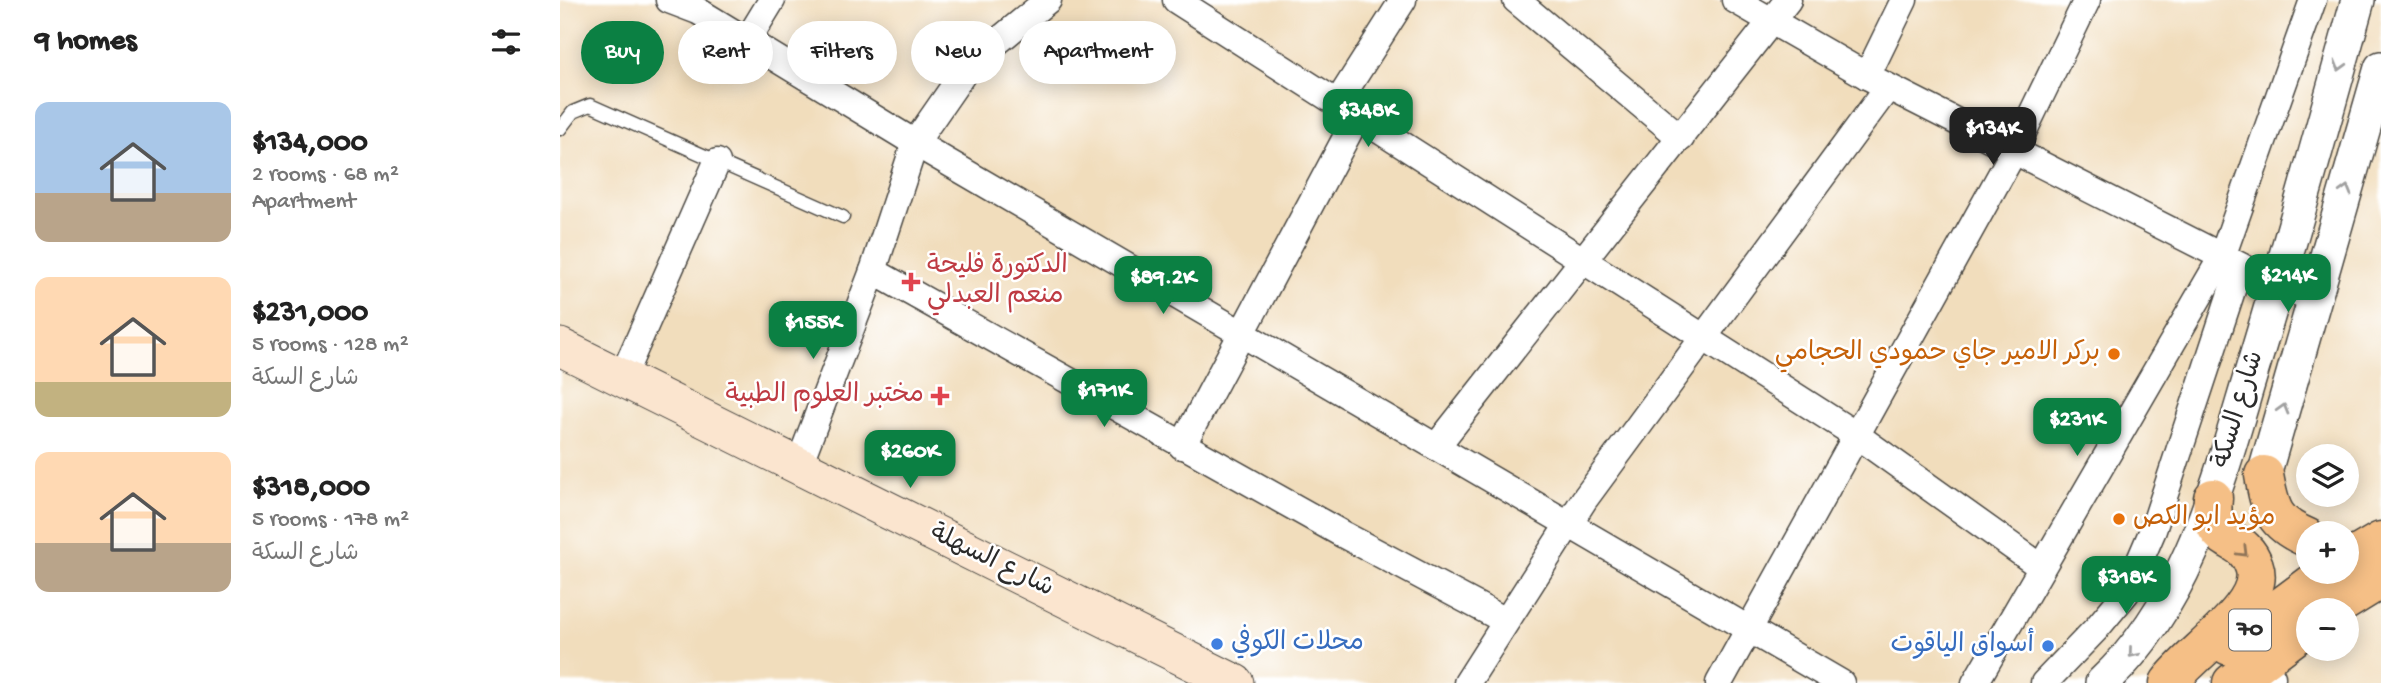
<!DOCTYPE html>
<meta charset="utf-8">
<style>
:root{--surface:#fff;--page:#f6f6f6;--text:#222;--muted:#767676;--accent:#0b8043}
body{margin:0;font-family:"Gochi Hand","Playpen Sans Arabic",sans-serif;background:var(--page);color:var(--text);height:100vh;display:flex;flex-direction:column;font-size:26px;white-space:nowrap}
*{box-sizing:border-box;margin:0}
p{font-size:23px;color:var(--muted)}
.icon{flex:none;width:38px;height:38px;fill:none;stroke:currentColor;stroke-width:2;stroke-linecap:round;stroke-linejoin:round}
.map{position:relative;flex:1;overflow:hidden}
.side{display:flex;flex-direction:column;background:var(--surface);width:560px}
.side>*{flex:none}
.guide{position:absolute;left:21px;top:21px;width:665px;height:63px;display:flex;gap:14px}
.controls{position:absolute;left:1736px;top:444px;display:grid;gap:14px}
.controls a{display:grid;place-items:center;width:63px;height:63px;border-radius:50%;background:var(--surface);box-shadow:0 4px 18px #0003;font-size:35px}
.price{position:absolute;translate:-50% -60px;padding:0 16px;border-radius:14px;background:var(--accent);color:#fff;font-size:23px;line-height:46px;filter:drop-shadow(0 2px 4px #0008)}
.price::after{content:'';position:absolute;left:50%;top:42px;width:21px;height:16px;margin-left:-10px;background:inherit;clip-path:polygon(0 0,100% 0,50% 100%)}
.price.current{background:#222;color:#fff}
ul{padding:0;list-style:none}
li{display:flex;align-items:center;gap:21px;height:175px;padding:0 35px}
li span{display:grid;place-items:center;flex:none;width:196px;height:140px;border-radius:14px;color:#555}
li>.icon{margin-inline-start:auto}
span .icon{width:84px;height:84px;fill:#fffc;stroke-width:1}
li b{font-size:30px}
h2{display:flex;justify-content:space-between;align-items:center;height:84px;padding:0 35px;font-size:30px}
.tag{padding:0 24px;border-radius:32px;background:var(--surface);box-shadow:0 4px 18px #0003;font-size:24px;line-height:63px}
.tag.current{background:var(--accent);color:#fff}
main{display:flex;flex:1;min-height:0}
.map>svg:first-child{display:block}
</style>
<main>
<section class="side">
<h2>9 homes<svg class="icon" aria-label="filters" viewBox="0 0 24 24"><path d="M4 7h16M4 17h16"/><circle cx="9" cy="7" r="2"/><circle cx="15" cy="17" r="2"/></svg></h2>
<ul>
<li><span style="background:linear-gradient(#a9c7e8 65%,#b9a48a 0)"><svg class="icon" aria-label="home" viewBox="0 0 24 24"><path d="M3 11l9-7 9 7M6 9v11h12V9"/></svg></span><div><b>$134,000</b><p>2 rooms · 68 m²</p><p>Apartment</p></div></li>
<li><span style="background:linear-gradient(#ffd9b3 75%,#c2b280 0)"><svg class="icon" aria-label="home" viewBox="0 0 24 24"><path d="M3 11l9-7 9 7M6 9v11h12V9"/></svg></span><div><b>$231,000</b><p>5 rooms · 128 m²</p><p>شارع السكة</p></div></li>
<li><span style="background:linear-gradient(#ffd9b3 65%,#b9a48a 0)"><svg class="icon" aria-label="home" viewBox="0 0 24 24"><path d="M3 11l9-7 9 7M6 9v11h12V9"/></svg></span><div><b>$318,000</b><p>5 rooms · 178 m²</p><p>شارع السكة</p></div></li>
</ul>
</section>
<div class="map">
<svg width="1821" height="683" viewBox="0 0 1821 683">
<rect width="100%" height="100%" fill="#fff"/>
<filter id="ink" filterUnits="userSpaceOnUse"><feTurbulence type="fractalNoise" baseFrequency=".0143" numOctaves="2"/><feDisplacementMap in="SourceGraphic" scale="14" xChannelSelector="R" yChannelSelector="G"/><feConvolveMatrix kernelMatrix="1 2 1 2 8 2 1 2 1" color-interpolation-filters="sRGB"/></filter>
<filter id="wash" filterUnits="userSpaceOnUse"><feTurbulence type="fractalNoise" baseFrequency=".00686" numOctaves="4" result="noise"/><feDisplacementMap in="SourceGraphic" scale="28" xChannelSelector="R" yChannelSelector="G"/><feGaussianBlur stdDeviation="1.57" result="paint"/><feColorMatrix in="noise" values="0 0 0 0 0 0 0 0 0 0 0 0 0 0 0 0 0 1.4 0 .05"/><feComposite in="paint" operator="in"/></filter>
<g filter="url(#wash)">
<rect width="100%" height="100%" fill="#f1ddbc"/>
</g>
<g filter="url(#ink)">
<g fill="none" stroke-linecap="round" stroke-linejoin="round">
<!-- service casing -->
<g stroke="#494641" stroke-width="15">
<path id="service" d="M0 129 13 112 30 105 283 217"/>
</g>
<!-- minor casing -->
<g stroke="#494641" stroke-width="29">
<g id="minor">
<path d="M109 0 138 11 355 143 1281 683"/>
<path d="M488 0 409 65 355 143 313 271 784 535 946 621"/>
<path d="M616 0 1296 435 1481 567"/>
<path d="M956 0 1121 138"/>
<path d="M1175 0 1307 76 1718 285 1755 299"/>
<path d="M187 41 212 0"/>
<path d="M1307 76 1344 0"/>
<path d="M778 102 843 0"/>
<path d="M62 378 157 162"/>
<path d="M622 446 798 115"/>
<path d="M876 447 1228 0"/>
<path d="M238 467 313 271"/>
<path d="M907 683 1024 500 1328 87"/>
<path d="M1159 683 1454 151 1527 0"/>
<path d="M1415 683 1662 257 1753 0"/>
<path d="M1484 683 1536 629 1566 593 1593 530 1680 266"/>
<path d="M1710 683 1712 677"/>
</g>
</g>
<!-- tertiary casing -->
<g stroke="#494641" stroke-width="36">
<g id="tertiary">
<path d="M1704 475 1821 68"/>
<path d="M1542 683C1633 599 1661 471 1696 357 1732 238 1765 119 1798 0"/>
</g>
</g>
<!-- secondary casing -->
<g stroke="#494641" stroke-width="39">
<path id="secondary" d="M0 347 675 683"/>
</g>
<!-- trunk casing -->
<g stroke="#494641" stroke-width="41">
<g id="trunk">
<path d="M1704 475C1710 510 1714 524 1748 538"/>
<path d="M1787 561 1821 541"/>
<path d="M1769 611 1821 579"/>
<path d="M1669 646 1768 572"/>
<path d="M1609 683C1630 653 1708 605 1694 566 1682 530 1648 550 1653 498"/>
<path d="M1672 683 1748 626"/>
</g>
</g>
<!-- service -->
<use href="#service" stroke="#fff" stroke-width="12"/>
<!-- minor -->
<use href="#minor" stroke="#fff" stroke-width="26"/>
<!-- tertiary -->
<use href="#tertiary" stroke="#fff" stroke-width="33"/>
<!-- secondary -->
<use href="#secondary" stroke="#fbe5cf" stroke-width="37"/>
<!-- trunk -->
<use href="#trunk" stroke="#f5bf86" stroke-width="38"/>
</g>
<!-- one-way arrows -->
<defs><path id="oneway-chevron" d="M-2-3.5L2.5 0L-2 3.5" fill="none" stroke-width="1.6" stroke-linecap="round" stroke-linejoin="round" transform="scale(1.75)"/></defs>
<g stroke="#a0a0a0">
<use href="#oneway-chevron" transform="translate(1780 66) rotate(106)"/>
<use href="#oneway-chevron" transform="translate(1786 190) rotate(-74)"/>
<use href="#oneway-chevron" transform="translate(1723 409) rotate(-74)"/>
<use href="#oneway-chevron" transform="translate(1573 653) rotate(130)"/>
</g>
<use stroke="#907558" href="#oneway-chevron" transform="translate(1683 552) rotate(45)"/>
</g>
<!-- markers -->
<g fill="#e0444e" stroke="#fff" stroke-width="2.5">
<path d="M347.5 271.5h7v7h7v7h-7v7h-7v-7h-7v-7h7z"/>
<path d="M376.5 385.5h7v7h7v7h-7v7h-7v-7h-7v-7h7z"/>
</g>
<g fill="#e8710a" stroke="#fff" stroke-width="2.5">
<circle cx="1554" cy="354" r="7"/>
<circle cx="1559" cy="519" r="7"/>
</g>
<g fill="#3f7fe0" stroke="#fff" stroke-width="2.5">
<circle cx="657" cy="644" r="7"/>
<circle cx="1488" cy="646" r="7"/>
</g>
<g text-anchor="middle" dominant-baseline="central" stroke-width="5" stroke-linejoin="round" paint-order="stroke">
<!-- shield labels -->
<rect fill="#fff" stroke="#6b6b6b" stroke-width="2" x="1669" y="609.5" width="42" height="41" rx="5"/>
<g font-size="24" font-weight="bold" fill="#2b2b2b">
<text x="1690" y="630">70</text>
</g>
<!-- health labels -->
<g font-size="26" fill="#be3a42" stroke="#fff" text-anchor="start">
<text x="367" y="267">الدكتورة فليحة<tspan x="367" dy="30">منعم العبدلي</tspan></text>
<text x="364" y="396" text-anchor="end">مختبر العلوم الطبية</text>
</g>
<!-- food labels -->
<g font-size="26" fill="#c56008" stroke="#fff" text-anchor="end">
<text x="1540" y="354">بركر الامير جاي حمودي الحجامي</text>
<text x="1573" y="519" text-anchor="start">مؤيد ابو الكص</text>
</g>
<!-- street labels -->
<g font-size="26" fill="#2b2b2b" stroke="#fff">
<text transform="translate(1680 410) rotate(-73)">شارع السكة</text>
<text transform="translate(431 562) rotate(26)">شارع السهلة</text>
</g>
<!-- shop labels -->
<g font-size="26" fill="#366cbe" stroke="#fff" text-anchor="start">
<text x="671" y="644">محلات الكوفي</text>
<text x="1474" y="646" text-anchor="end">أسواق الياقوت</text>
</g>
</g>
</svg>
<div class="controls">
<a><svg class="icon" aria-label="layers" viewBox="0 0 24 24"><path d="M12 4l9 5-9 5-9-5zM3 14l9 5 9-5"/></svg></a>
<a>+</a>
<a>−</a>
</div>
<b class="price" style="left:808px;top:149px">$348K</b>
<b class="price current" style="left:1433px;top:167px">$134K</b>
<b class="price" style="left:1728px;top:314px">$214K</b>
<b class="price" style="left:603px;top:316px">$89.2K</b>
<b class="price" style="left:253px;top:361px">$155K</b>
<b class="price" style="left:544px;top:429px">$171K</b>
<b class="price" style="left:1517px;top:458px">$231K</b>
<b class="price" style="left:350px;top:490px">$260K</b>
<b class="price" style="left:1566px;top:616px">$318K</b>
<div class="guide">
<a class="tag current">Buy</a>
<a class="tag">Rent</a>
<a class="tag">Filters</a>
<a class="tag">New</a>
<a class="tag">Apartment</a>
</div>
</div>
</main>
